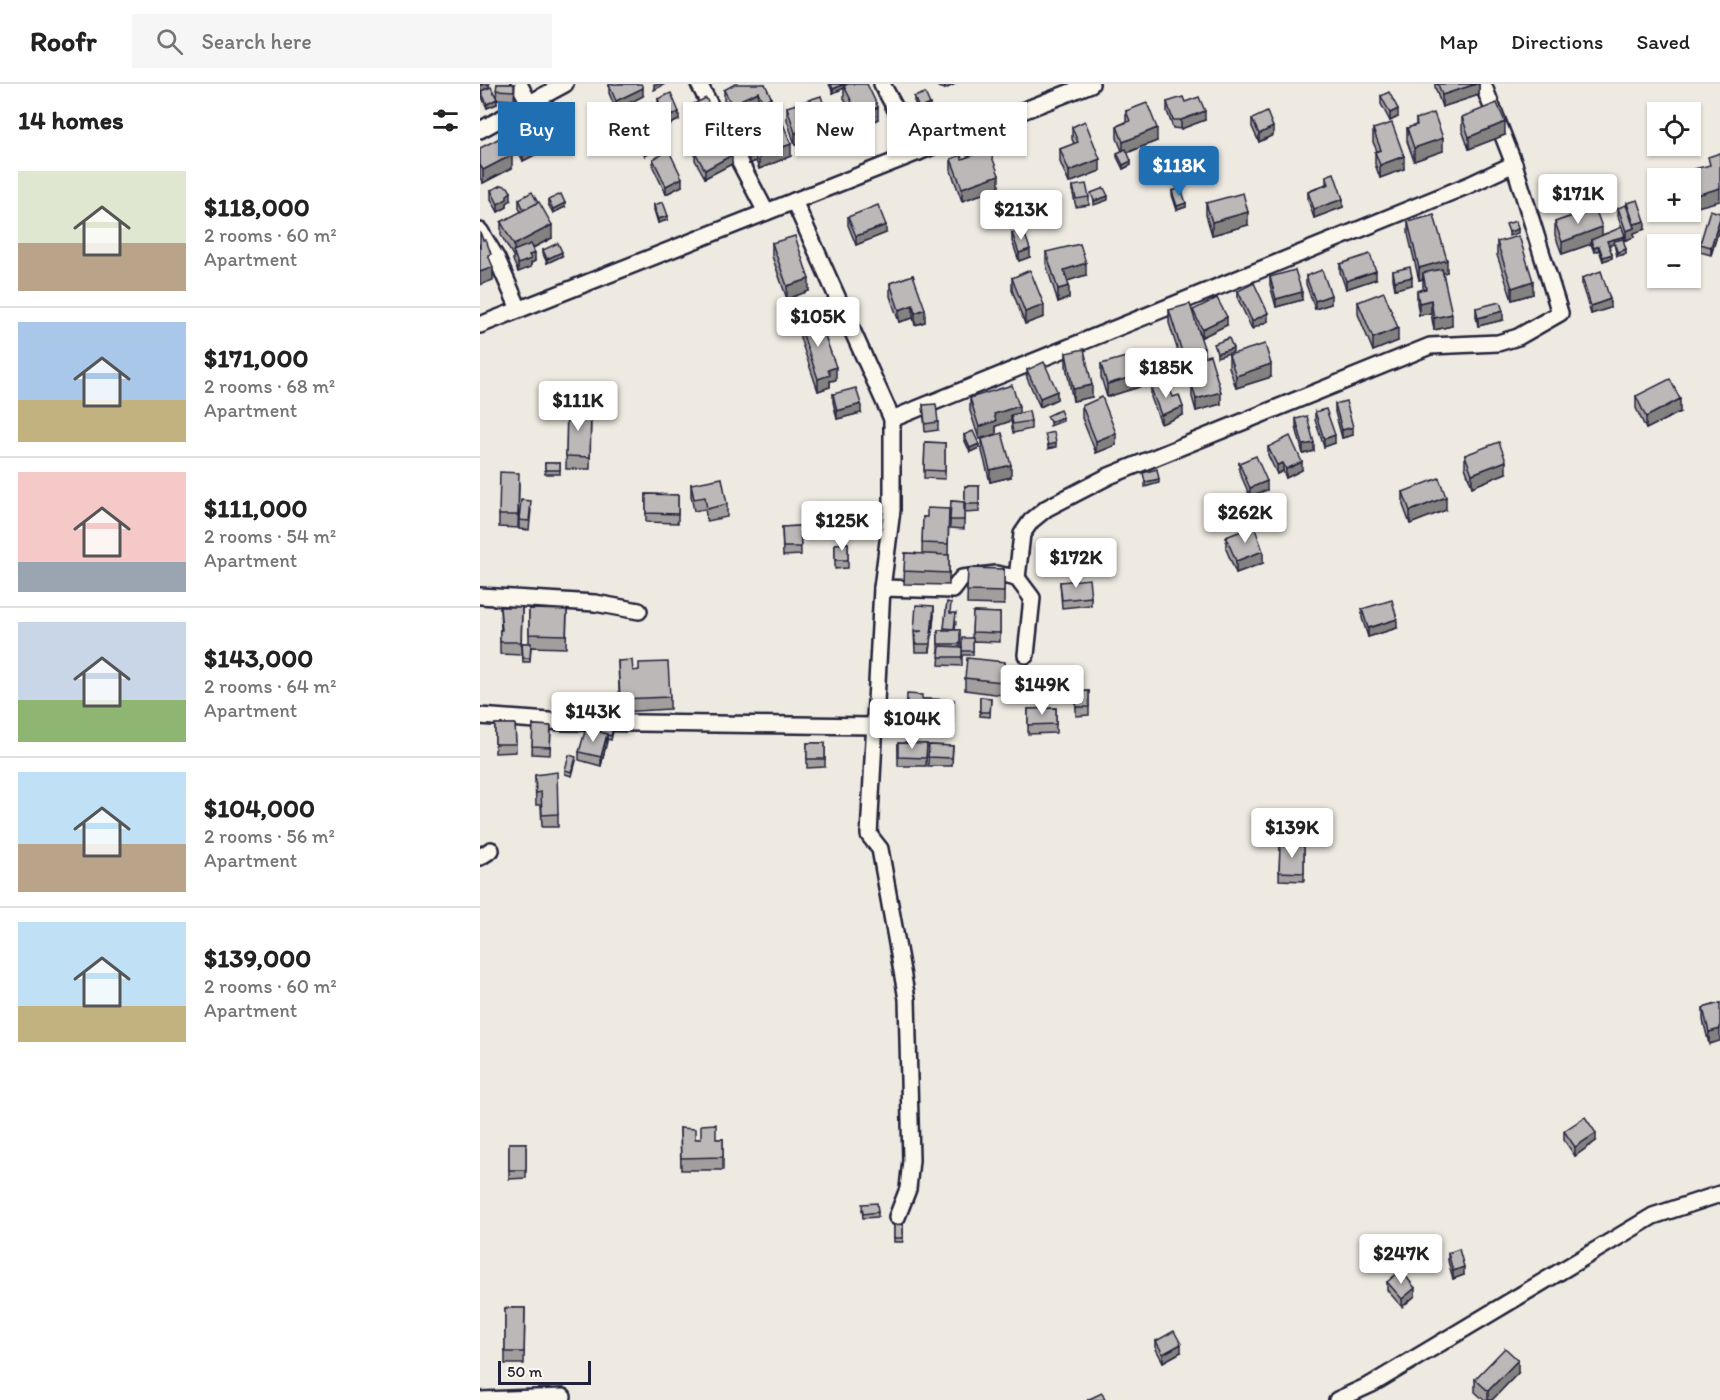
<!DOCTYPE html>
<meta charset="utf-8">
<style>
:root{--surface:#fff;--page:#f6f6f6;--text:#222;--muted:#767676;--line:#e0e0e0;--accent:#1f6fb2}
body{margin:0;font-family:Itim,sans-serif;background:var(--page);color:var(--text);height:100vh;display:flex;flex-direction:column;font-size:22px;white-space:nowrap}
*{box-sizing:border-box;margin:0}
p{font-size:20px;color:var(--muted)}
.icon{flex:none;width:33px;height:33px;fill:none;stroke:currentColor;stroke-width:2;stroke-linecap:round;stroke-linejoin:round}
.map{position:relative;flex:1;overflow:hidden}
.panel{display:flex;flex-direction:column;background:var(--surface);width:480px}
.panel>*{flex:none}
.hud{position:absolute;left:18px;top:18px;width:570px;height:54px;display:flex;gap:12px}
.buttons{position:absolute;left:1167px;top:18px;display:grid;gap:12px}
.buttons a{display:grid;place-items:center;width:54px;height:54px;border-radius:0px;background:var(--surface);box-shadow:0 2px 4px #0004;font-size:30px}
.scale{position:absolute;left:18px;bottom:15px;width:93px;box-sizing:border-box;padding-left:6px;border:3px solid #22223b;border-top:0;font-size:16px;line-height:21px;white-space:nowrap;color:#22223b;-webkit-text-stroke:4px #fbf7ec;paint-order:stroke}
.price{position:absolute;translate:-50% -51px;padding:0 14px;border-radius:6px;background:#fff;color:#222;font-size:20px;line-height:39px;filter:drop-shadow(0 2px 3px #0008)}
.price::after{content:'';position:absolute;left:50%;top:36px;width:18px;height:14px;margin-left:-9px;background:inherit;clip-path:polygon(0 0,100% 0,50% 100%)}
.price.selected{background:var(--accent);color:#fff}
ul{padding:0;list-style:none}
li{display:flex;align-items:center;gap:18px;height:150px;padding:0 18px}
li+li{border-top:2px solid var(--line)}
li span{display:grid;place-items:center;flex:none;width:168px;height:120px;border-radius:0px;color:#555}
li>.icon{margin-inline-start:auto}
span .icon{width:72px;height:72px;fill:#fffc;stroke-width:1}
li b{font-size:26px}
h2{display:flex;justify-content:space-between;align-items:center;height:72px;padding:0 18px;font-size:26px}
.chip{padding:0 21px;border-radius:0px;background:var(--surface);box-shadow:0 2px 4px #0004;font-size:21px;line-height:54px}
.chip.selected{background:var(--accent);color:#fff}
header{display:flex;align-items:center;gap:36px;box-sizing:border-box;height:84px;padding:0 30px;background:var(--surface);border-bottom:2px solid var(--line)}
header strong{font-size:28px}
nav{display:flex;gap:33px;margin-inline-start:auto;font-size:21px}
.search{width:420px;height:54px;background:var(--page);display:flex;align-items:center;gap:15px;box-sizing:border-box;padding:0 21px;border-radius:0px;color:var(--muted);font-size:22px}
main{display:flex;flex:1;min-height:0}
.map>svg:first-child{display:block}
</style>
<header>
<strong>Roofr</strong>
<div class="search"><svg class="icon" aria-label="search" viewBox="0 0 24 24"><circle cx="10" cy="10" r="6"/><path d="M15 15l6 6"/></svg>Search here</div>
<nav><a>Map</a><a>Directions</a><a>Saved</a></nav>
</header>
<main>
<section class="panel">
<h2>14 homes<svg class="icon" aria-label="filters" viewBox="0 0 24 24"><path d="M4 7h16M4 17h16"/><circle cx="9" cy="7" r="2"/><circle cx="15" cy="17" r="2"/></svg></h2>
<ul>
<li><span style="background:linear-gradient(#dfe7d0 60%,#b9a48a 0)"><svg class="icon" aria-label="home" viewBox="0 0 24 24"><path d="M3 11l9-7 9 7M6 9v11h12V9"/></svg></span><div><b>$118,000</b><p>2 rooms · 60 m²</p><p>Apartment</p></div></li>
<li><span style="background:linear-gradient(#a9c7e8 65%,#c2b280 0)"><svg class="icon" aria-label="home" viewBox="0 0 24 24"><path d="M3 11l9-7 9 7M6 9v11h12V9"/></svg></span><div><b>$171,000</b><p>2 rooms · 68 m²</p><p>Apartment</p></div></li>
<li><span style="background:linear-gradient(#f6c9c9 75%,#9aa5b1 0)"><svg class="icon" aria-label="home" viewBox="0 0 24 24"><path d="M3 11l9-7 9 7M6 9v11h12V9"/></svg></span><div><b>$111,000</b><p>2 rooms · 54 m²</p><p>Apartment</p></div></li>
<li><span style="background:linear-gradient(#c9d6e8 65%,#8fb573 0)"><svg class="icon" aria-label="home" viewBox="0 0 24 24"><path d="M3 11l9-7 9 7M6 9v11h12V9"/></svg></span><div><b>$143,000</b><p>2 rooms · 64 m²</p><p>Apartment</p></div></li>
<li><span style="background:linear-gradient(#bfe0f5 60%,#b9a48a 0)"><svg class="icon" aria-label="home" viewBox="0 0 24 24"><path d="M3 11l9-7 9 7M6 9v11h12V9"/></svg></span><div><b>$104,000</b><p>2 rooms · 56 m²</p><p>Apartment</p></div></li>
<li><span style="background:linear-gradient(#bfe0f5 70%,#c2b280 0)"><svg class="icon" aria-label="home" viewBox="0 0 24 24"><path d="M3 11l9-7 9 7M6 9v11h12V9"/></svg></span><div><b>$139,000</b><p>2 rooms · 60 m²</p><p>Apartment</p></div></li>
</ul>
</section>
<div class="map">
<svg width="1240" height="1316" viewBox="0 0 1240 1316">
<rect width="100%" height="100%" fill="#eeeae2"/>
<filter id="ink" filterUnits="userSpaceOnUse"><feTurbulence type="fractalNoise" baseFrequency=".0167" numOctaves="2"/><feDisplacementMap in="SourceGraphic" scale="12" xChannelSelector="R" yChannelSelector="G"/><feConvolveMatrix kernelMatrix="1 2 1 2 8 2 1 2 1" color-interpolation-filters="sRGB"/></filter>
<g filter="url(#ink)">
<g fill="none" stroke-linecap="round" stroke-linejoin="round">
<!-- minor casing -->
<g stroke="#22223b" stroke-width="20">
<g id="minor">
<path d="M39 0 49 19"/>
<path d="M219 0 286 128"/>
<path d="M402 0 439 68"/>
<path d="M0 46 85 0"/>
<path d="M314 117 412 335V426L402 504 389 751 400 765 427 915 431 1076 428 1105 417 1133"/>
<path d="M0 147 17 175 39 225"/>
<path d="M0 241 611 0"/>
<path d="M412 335 989 101 1034 80"/>
<path d="M537 494 552 514 546 571"/>
<path d="M402 504 473 506 482 494 516 490 537 494 542 450 551 437 567 424 629 392 950 262 1018 259 1038 253 1080 229 1034 80 1003 0"/>
<path d="M0 512 115 519 159 527"/>
<path d="M0 632 83 638 394 642"/>
<path d="M0 773 11 766"/>
<path d="M0 1316 83 1313"/>
<path d="M857 1316 892 1300 1173 1132 1240 1110"/>
</g>
</g>
<!-- minor -->
<use href="#minor" stroke="#fbf7ec" stroke-width="15"/>
</g>
<!-- wall -->
<g fill="#a29e9e" stroke="#22223b" stroke-width="1.5">
<path d="M0 0H9V4L16 15 17 0H35L34 16 16 15 17 20 7 24 1 11Z"/>
<path d="M285 0 291 26 283 30 278 20 267 25 268 39 258 45 244 18V6Z"/>
<path d="M349 0H365V1L398 35 379 45 364 14V4L353 9Z"/>
<path d="M457 0H475L465 5 458 3Z"/>
<path d="M955 0H999V11L962 23 955 3Z"/>
<path d="M129 1 163 12 136 26 129 9Z"/>
<path d="M901 12 918 33 910 37 901 20Z"/>
<path d="M434 13 450 24 439 28 434 17Z"/>
<path d="M178 15 199 36 186 42 178 23Z"/>
<path d="M687 18H705L725 36 701 45 693 44 687 27Z"/>
<path d="M211 21 233 37 218 44 211 29Z"/>
<path d="M164 22 181 45 173 49 177 65 165 72 157 59V51L163 47 161 44 162 30 164 29Z"/>
<path d="M307 23 350 53 334 58 333 56 315 61 307 36Z"/>
<path d="M646 27 677 57 647 69 651 81 643 85 637 73V69L642 67 637 54V42L646 38Z"/>
<path d="M351 30 367 47 358 50 351 34Z"/>
<path d="M982 33 1025 51 989 65 982 46Z"/>
<path d="M772 35 793 51 779 58 772 43Z"/>
<path d="M936 35 963 67 934 77 927 57V44L936 41Z"/>
<path d="M592 43 620 87 589 99 580 78V65L594 60 592 55Z"/>
<path d="M260 44 284 45 311 72 279 85 276 77 269 80 260 56Z"/>
<path d="M893 45 924 85 900 94 895 80V68L897 67 893 58Z"/>
<path d="M34 46 74 61 43 77 34 58Z"/>
<path d="M0 64 32 84 3 99 0 94Z"/>
<path d="M494 65 519 104 482 117 471 87V75H482L494 71Z"/>
<path d="M215 68 252 80 225 94 215 76Z"/>
<path d="M173 75 202 102 186 110 173 83Z"/>
<path d="M846 92 863 123 834 134 828 116V108L846 100Z"/>
<path d="M593 102 609 113V121L596 123 593 110Z"/>
<path d="M11 106 31 116 27 119V123L18 128 11 115Z"/>
<path d="M692 107 706 123 697 126 692 111Z"/>
<path d="M39 115 72 154 53 164 55 177 51 179V183L38 188 33 176V172L21 151V138L41 128 39 124Z"/>
<path d="M68 116 85 123 73 129 68 120Z"/>
<path d="M726 119 768 141 732 151 726 131Z"/>
<path d="M1147 119 1165 145 1154 149V153L1146 156 1145 153V156L1143 157 1146 170 1137 172 1134 160 1129 161 1132 174 1123 177 1119 166 1114 168 1111 160 1082 170 1075 151V138L1095 131 1094 125 1107 127 1122 151 1142 144 1138 132V124H1147Z"/>
<path d="M174 121 188 136 178 139 174 126Z"/>
<path d="M1240 129V142L1231 171 1220 168V160Z"/>
<path d="M368 133 406 149 376 161 368 141Z"/>
<path d="M928 138 967 188 963 189 972 242 954 246 951 229 939 231 937 219V207L943 205V195L939 196 928 150Z"/>
<path d="M532 149 550 173 539 177 532 157Z"/>
<path d="M1017 158 1053 210 1032 216 1017 171Z"/>
<path d="M292 159 329 207 307 215 292 172Z"/>
<path d="M63 166 82 172 67 179 63 170Z"/>
<path d="M566 168 606 191 587 197 589 214 578 218 566 180Z"/>
<path d="M860 180 896 195 866 205 860 188Z"/>
<path d="M913 187 932 201 915 205 913 195Z"/>
<path d="M433 191 445 238 435 241 433 234 419 238 410 212V199Z"/>
<path d="M826 192 851 220 835 225 826 200Z"/>
<path d="M790 193 822 216 796 223 790 201Z"/>
<path d="M532 194 564 233 545 240 532 206Z"/>
<path d="M1102 194 1130 224 1111 230 1102 202Z"/>
<path d="M758 207 788 237 772 245 758 215Z"/>
<path d="M878 218 918 257 893 267 878 230Z"/>
<path d="M996 224 1023 236 998 242 996 233Z"/>
<path d="M689 226 713 229V226L747 241 722 253 717 243 724 273 741 320 716 327 712 313V301H713L709 289V281L703 283 689 239Z"/>
<path d="M320 242 356 296 350 297V303L338 307 320 254Z"/>
<path d="M586 269 612 313 593 317 586 282Z"/>
<path d="M749 271 791 293 756 304 749 283Z"/>
<path d="M621 280 659 303 627 313 621 293Z"/>
<path d="M547 286 577 315 560 323 547 294Z"/>
<path d="M671 304 703 331 681 340 671 313Z"/>
<path d="M353 310 381 329 357 335 353 318Z"/>
<path d="M1156 312 1200 328 1166 345 1156 324Z"/>
<path d="M490 314 539 329 551 337V345L533 349 531 337 516 342V350L499 355 490 327Z"/>
<path d="M855 320 873 351 862 354 855 328Z"/>
<path d="M443 321 458 338V346L445 348Z"/>
<path d="M602 322 636 361 616 369 602 334Z"/>
<path d="M87 323 111 324 110 385H86Z"/>
<path d="M835 328 855 359 844 363 835 336Z"/>
<path d="M816 335 834 367 823 370 816 343Z"/>
<path d="M484 351 499 364 490 368 484 355Z"/>
<path d="M502 355 531 393 510 398 502 367Z"/>
<path d="M445 358 465 359V395L444 394Z"/>
<path d="M788 363 822 386 806 394 803 387 797 390 788 371Z"/>
<path d="M985 371 1026 389 992 403 985 383Z"/>
<rect x="65" y="379" width="15" height="11"/>
<path d="M759 379 787 406 770 412 759 387Z"/>
<path d="M211 400 247 420V433L227 437 225 425 214 427 211 412Z"/>
<path d="M39 401 38 444 19 443V431Z"/>
<path d="M485 402H499V428L485 429Z"/>
<path d="M923 408 966 426 930 440 923 421Z"/>
<path d="M166 410 198 411V439L166 438Z"/>
<path d="M471 417 484 418V445L470 444Z"/>
<path d="M469 425 468 471H469V501L424 500 425 469 442 470 443 433H447Z"/>
<path d="M51 426 49 446 39 445V436Z"/>
<path d="M320 442 321 471 303 472 302 443Z"/>
<path d="M746 453 783 479 756 489 746 465Z"/>
<path d="M368 459V484L355 485V460Z"/>
<path d="M488 484 524 485V521L487 520Z"/>
<path d="M580 498 611 513V521L582 524Z"/>
<path d="M467 518 471 529 476 538 475 546H480V563H482V582L459 581 460 568H458V546H464Z"/>
<path d="M20 523H42L41 571 20 570V546H21Z"/>
<path d="M49 525 87 526 86 564 51 563 50 578H43L42 559H49Z"/>
<path d="M882 525 917 544 888 553 882 534Z"/>
<path d="M493 528 520 529V558L493 557V571H482V559L492 554Z"/>
<path d="M454 531 450 568H435L434 547Z"/>
<path d="M138 577 190 613V625L140 628Z"/>
<path d="M525 590 522 611 485 606V594Z"/>
<path d="M609 607V631L596 632V608Z"/>
<path d="M500 613 511 614 510 633 500 632Z"/>
<path d="M442 615 474 616 473 649 451 648V653H436V649L426 648V636Z"/>
<path d="M576 624V649L548 650V625Z"/>
<path d="M15 640H35L36 668 15 669Z"/>
<path d="M53 641 71 642 70 671 52 670Z"/>
<path d="M134 643 131 656 127 655 121 682 99 676V668L120 648Z"/>
<path d="M327 659H345V683L327 684Z"/>
<path d="M418 659 447 660 446 682H418Z"/>
<path d="M449 661 473 662 472 682H448Z"/>
<path d="M96 677 92 692 85 690V686Z"/>
<path d="M55 691 78 730V743H62L61 721H56Z"/>
<path d="M800 762H824V797L799 796Z"/>
<path d="M1240 919 1229 960 1223 936V924Z"/>
<path d="M200 1044 215 1055H243V1086H201Z"/>
<path d="M1084 1047 1116 1057 1095 1072 1084 1056Z"/>
<path d="M29 1059H46V1094L29 1095Z"/>
<path d="M382 1125 398 1128V1133L383 1134Z"/>
<path d="M423 1140V1158H414V1141Z"/>
<path d="M968 1169 984 1191 973 1195 968 1177Z"/>
<path d="M907 1198 935 1212 922 1223 907 1206Z"/>
<path d="M25 1224H45L44 1280H25Z"/>
<path d="M676 1257 701 1268 683 1278 676 1265Z"/>
<path d="M1038 1289 1012 1316H1004L995 1308V1295Z"/>
</g>
<!-- shaded-wall -->
<g fill="#848181" stroke="#22223b" stroke-width="1.5">
<path d="M3 0H9V4L1 7V9L0 10V2Z"/>
<path d="M174 0H185L174 6Z"/>
<path d="M365 0 364 4 353 9V5Z"/>
<path d="M465 0H475L465 5Z"/>
<path d="M996 0H999V11L962 23V11Z"/>
<path d="M163 4V12L136 26V17Z"/>
<path d="M278 8V20L262 28V15Z"/>
<path d="M291 13V26L283 30V18Z"/>
<path d="M17 15V20L7 24V20Z"/>
<path d="M450 20V24L439 28V24Z"/>
<path d="M398 23V35L379 45V32Z"/>
<path d="M918 25V33L910 37V29Z"/>
<path d="M268 27V39L258 45V32Z"/>
<path d="M725 27V36L701 45V36Z"/>
<path d="M199 28V36L186 42V34Z"/>
<path d="M233 29V37L218 44V36Z"/>
<path d="M181 37V45L169 51V43Z"/>
<path d="M1025 38V51L989 65V53Z"/>
<path d="M350 40V53L334 58V46Z"/>
<path d="M333 43V56L315 61V49Z"/>
<path d="M367 43V47L358 50V46Z"/>
<path d="M793 43V51L779 58V50Z"/>
<path d="M677 44V57L643 70V58Z"/>
<path d="M74 49V61L43 77V64Z"/>
<path d="M963 54V67L934 77V64Z"/>
<path d="M177 56V65L165 72V64Z"/>
<path d="M311 60V72L279 85V72Z"/>
<path d="M276 65V77L269 80V67Z"/>
<path d="M32 71V84L3 99V86Z"/>
<path d="M252 71V80L225 94V86Z"/>
<path d="M924 72V85L900 94V81Z"/>
<path d="M620 75V87L589 99V87Z"/>
<path d="M651 77V81L643 85V81Z"/>
<path d="M519 91V104L482 117V104Z"/>
<path d="M202 94V102L186 110V102Z"/>
<path d="M1240 104V117L1210 125V113Z"/>
<path d="M31 108V116L27 119V123L18 128V120L27 111Z"/>
<path d="M628 112V116L614 121V117Z"/>
<path d="M863 115V123L834 134V125Z"/>
<path d="M85 119V123L73 129V125Z"/>
<path d="M706 119V123L697 126V122Z"/>
<path d="M768 128V141L732 151V138Z"/>
<path d="M188 132V136L178 139V135Z"/>
<path d="M1240 134V142L1231 171V163Z"/>
<path d="M1165 137V145L1154 149V153L1146 156V147L1154 144V140Z"/>
<path d="M72 141V154L35 173 34 169V161Z"/>
<path d="M406 141V149L376 161V152Z"/>
<path d="M1122 143V155L1111 156V160L1082 170V158Z"/>
<path d="M1038 145V149L1029 152V148Z"/>
<path d="M1145 152V156L1134 159V157V160L1127 162V157Z"/>
<path d="M1119 162V166L1114 168V164Z"/>
<path d="M550 165V173L539 177V169Z"/>
<path d="M1146 165V170L1137 172V168Z"/>
<path d="M82 168V172L67 179V175Z"/>
<path d="M55 169V177L51 179V183L38 188V180L49 171Z"/>
<path d="M1132 170V174L1123 177V173Z"/>
<path d="M967 176V188L944 195 943 189V195L939 196V184Z"/>
<path d="M606 179V191L584 198V186Z"/>
<path d="M13 183V196L0 201V188Z"/>
<path d="M896 187V195L866 205V197Z"/>
<path d="M932 193V201L915 205V197Z"/>
<path d="M329 195V207L307 215V202Z"/>
<path d="M1053 197V210L1032 216V204Z"/>
<path d="M589 202V214L578 218V205Z"/>
<path d="M822 208V216L796 223V215Z"/>
<path d="M851 211V220L835 225V217Z"/>
<path d="M1130 215V224L1111 230V222Z"/>
<path d="M951 216V229L939 231V219Z"/>
<path d="M433 221V234L419 238V226Z"/>
<path d="M564 221V233L545 240V228Z"/>
<path d="M445 225V238L435 241V229Z"/>
<path d="M1023 227V236L998 242V234Z"/>
<path d="M788 229V237L772 245V237Z"/>
<path d="M972 230V242L954 246V234Z"/>
<path d="M747 233V241L722 253V245Z"/>
<path d="M918 244V257L893 267V254Z"/>
<path d="M724 264V277H709V281L703 283V271Z"/>
<path d="M753 264V268L737 273V269Z"/>
<path d="M791 280V293L756 304V292Z"/>
<path d="M356 283V296L350 297V303L338 307V295L348 286Z"/>
<path d="M659 291V303L627 313V300Z"/>
<path d="M612 301V313L593 317V305Z"/>
<path d="M577 307V315L560 323V314Z"/>
<path d="M741 308V320L716 327V315Z"/>
<path d="M1200 315V328L1166 345V333Z"/>
<path d="M381 320V329L357 335V327Z"/>
<path d="M539 322V334L531 331V337L516 342V350L499 355V343L514 330Z"/>
<path d="M703 323V331L681 340V331Z"/>
<path d="M583 333V337L570 342V338Z"/>
<path d="M873 343V351L862 354V346Z"/>
<path d="M636 349V361L616 369V357Z"/>
<path d="M855 351V359L844 363V355Z"/>
<path d="M576 359V363L568 365V361Z"/>
<path d="M834 359V367L823 370V361Z"/>
<path d="M499 360V364L490 368V364Z"/>
<path d="M1026 377V389L992 403V390Z"/>
<path d="M822 378V386L806 394V385Z"/>
<path d="M803 379V387L797 390V381Z"/>
<path d="M531 381V393L510 398V386Z"/>
<path d="M679 395V399L665 403V398Z"/>
<path d="M787 397V406L770 412V404Z"/>
<path d="M966 413V426L930 440V427Z"/>
<path d="M783 467V479L756 489V477Z"/>
<path d="M454 522V531L450 568V560Z"/>
<path d="M917 535V544L888 553V544Z"/>
<path d="M525 578V590L522 611V598Z"/>
<path d="M127 650V658L121 682V673Z"/>
<path d="M1240 945V957L1229 960V948Z"/>
<path d="M1116 1049V1057L1095 1072V1063Z"/>
<path d="M984 1183V1191L973 1195V1187Z"/>
<path d="M935 1204V1212L922 1223V1215Z"/>
<path d="M701 1260V1268L683 1278V1270Z"/>
<path d="M1038 1276V1289L1012 1316H1008V1307Z"/>
</g>
<!-- building -->
<g fill="#bcb8b8" stroke="#22223b" stroke-width="1.5">
<path d="M17 0H34V7L16 6Z"/>
<path d="M132 0H161L163 4 136 17 129 1Z"/>
<path d="M255 0H285L291 13 283 18 278 8 262 15 268 27 258 32 244 6Z"/>
<path d="M351 0H364L353 5Z"/>
<path d="M368 0H387L398 23 379 32 364 2Z"/>
<path d="M958 0H996L962 11Z"/>
<path d="M11 3 17 15 7 20 1 7Z"/>
<path d="M909 8 918 25 910 29 901 12Z"/>
<path d="M191 9 199 28 186 34 178 15Z"/>
<path d="M445 9 450 20 439 24 434 13Z"/>
<path d="M341 12 350 40 334 46 333 43 315 49 307 23Z"/>
<path d="M703 13 705 18 719 13 725 27 701 36H693L687 18Z"/>
<path d="M226 14 233 29 218 36 211 21Z"/>
<path d="M172 19 181 37 169 43 177 56 165 64 157 51 167 45 161 36 164 34 162 30 166 29 164 22H170Z"/>
<path d="M667 19 677 44 643 58 637 42 650 37 646 27Z"/>
<path d="M1017 19 1025 38 989 53 982 33Z"/>
<path d="M359 26 367 43 358 46 351 30Z"/>
<path d="M787 28 793 43 779 50 772 35Z"/>
<path d="M954 29 963 54 934 64 927 44 937 41 936 35Z"/>
<path d="M64 30 74 49 43 64 34 46Z"/>
<path d="M280 36 284 45 302 37 311 60 279 72 276 65 269 67 260 44Z"/>
<path d="M605 37 620 75 589 87 580 65 598 58 592 43Z"/>
<path d="M912 39 924 72 900 81 895 68 901 66 893 45Z"/>
<path d="M22 53 32 71 3 86 0 81V64Z"/>
<path d="M243 54 252 71 225 86 215 68Z"/>
<path d="M507 60 519 91 482 104 471 75 481 71 482 75 496 70 494 65Z"/>
<path d="M646 65 651 77 643 81 637 69Z"/>
<path d="M189 67 202 94 186 102 173 75Z"/>
<path d="M1240 69V104L1210 113V94H1205L1203 88 1230 81 1228 73Z"/>
<path d="M854 89 863 115 834 125 828 108 849 100 846 92Z"/>
<path d="M606 100 609 113 596 115 593 102Z"/>
<path d="M22 101 28 103 31 108 27 111V115L18 120 11 106Z"/>
<path d="M624 104 628 112 614 117 611 109Z"/>
<path d="M701 104 706 119 697 122 692 107Z"/>
<path d="M52 108 58 119 44 126 39 115Z"/>
<path d="M763 109 768 128 732 138 726 119Z"/>
<path d="M81 110 85 119 73 125 68 116Z"/>
<path d="M1158 116 1165 137 1154 140 1147 119Z"/>
<path d="M59 118 72 141 34 161 21 138Z"/>
<path d="M183 118 188 132 178 135 174 121Z"/>
<path d="M398 121 406 141 376 152 368 133Z"/>
<path d="M1105 121 1107 127 1097 131 1094 125Z"/>
<path d="M1146 121 1154 144 1146 147 1138 124Z"/>
<path d="M1115 124 1122 143 1082 158 1075 138Z"/>
<path d="M1230 126 1240 129V134L1231 163 1220 160Z"/>
<path d="M954 131 967 176 939 184 928 138Z"/>
<path d="M1036 137 1038 145 1029 148 1026 140Z"/>
<path d="M1142 143 1145 152 1127 157 1132 170 1123 173 1119 162 1114 164 1111 156Z"/>
<path d="M543 145 550 165 539 169 532 149Z"/>
<path d="M0 148 3 156H6L11 170 8 171 13 183 0 188Z"/>
<path d="M315 152 329 195 307 202 292 159Z"/>
<path d="M1039 152 1053 197 1032 204 1017 158Z"/>
<path d="M1143 155 1146 165 1137 168 1134 157Z"/>
<path d="M78 159 82 168 67 175 63 166Z"/>
<path d="M51 160 55 169 49 171 51 175 38 180 33 167Z"/>
<path d="M600 160 606 179 584 186 589 202 578 205 566 168Z"/>
<path d="M890 170 896 187 866 197 860 180Z"/>
<path d="M930 183 932 193 915 197 913 187Z"/>
<path d="M962 185 972 230 954 234 951 216 939 219 937 207 946 205 943 189Z"/>
<path d="M550 186 564 221 545 228 532 194Z"/>
<path d="M815 186 822 208 796 215 790 193Z"/>
<path d="M842 186 851 211 835 217 826 192Z"/>
<path d="M1121 187 1130 215 1111 222 1102 194Z"/>
<path d="M433 191 445 225 435 229 433 221 419 226 410 199Z"/>
<path d="M774 199 788 229 772 237 758 207Z"/>
<path d="M904 208 918 244 893 254 878 218Z"/>
<path d="M737 214 747 233 722 245 713 226Z"/>
<path d="M1020 218 1023 227 998 234 996 224Z"/>
<path d="M710 220 724 264 703 271 689 226Z"/>
<path d="M339 235 356 283 348 286 350 291 338 295 320 242Z"/>
<path d="M749 254 753 264 737 269 734 260Z"/>
<path d="M785 260 791 280 756 292 749 271Z"/>
<path d="M604 265 612 301 593 305 586 269Z"/>
<path d="M653 271 659 291 627 300 621 280Z"/>
<path d="M730 271 741 308 716 315 712 301 716 300 709 277Z"/>
<path d="M564 278 577 307 560 314 547 286Z"/>
<path d="M1190 295 1200 315 1166 333 1156 312Z"/>
<path d="M687 298 693 313 699 311 703 323 681 331 671 304Z"/>
<path d="M532 301 539 322 514 330 516 337 499 343 490 314Z"/>
<path d="M376 304 381 320 357 327 353 310Z"/>
<path d="M622 313 636 349 616 357 602 322Z"/>
<path d="M866 317 873 343 862 346 855 320Z"/>
<path d="M456 320 458 338 445 340 443 321Z"/>
<path d="M87 323 111 324 110 373 86 372Z"/>
<path d="M846 325 855 351 844 355 835 328Z"/>
<path d="M580 326 583 333 570 338 567 332Z"/>
<path d="M549 327 551 337 533 340 531 331Z"/>
<path d="M827 332 834 359 823 361 816 335Z"/>
<path d="M493 347 499 360 490 364 484 351Z"/>
<path d="M574 348 576 359 568 361 565 350Z"/>
<path d="M522 349 531 381 510 386 502 355Z"/>
<path d="M810 352 822 378 806 385 803 379 797 381 788 363Z"/>
<path d="M445 358 465 359V387L444 386Z"/>
<path d="M1019 358 1026 377 992 390 985 371Z"/>
<path d="M776 372 787 397 770 404 759 379Z"/>
<rect x="65" y="379" width="15" height="7"/>
<path d="M677 385 679 395 665 398 663 389Z"/>
<path d="M20 388 39 389 38 431H19Z"/>
<path d="M242 394 247 420 227 425 225 413 214 415 211 400Z"/>
<path d="M959 394 966 413 930 427 923 408Z"/>
<rect x="485" y="402" width="14" height="18"/>
<path d="M166 410 198 411V430L166 429Z"/>
<path d="M41 416 51 417 49 437 39 436Z"/>
<path d="M471 417 484 418V436H470Z"/>
<path d="M447 424 469 425 468 460 442 459 443 433H447Z"/>
<path d="M320 442 321 463H303L302 443Z"/>
<path d="M774 442 783 467 756 477 746 453Z"/>
<path d="M368 459V476H355V460Z"/>
<path d="M425 469 469 471V489L424 487Z"/>
<path d="M488 484 524 485V508L487 507Z"/>
<path d="M609 495 611 513 582 516 580 498Z"/>
<path d="M912 516 917 535 888 544 882 525Z"/>
<path d="M467 518 471 519 470 529H476L474 545 464 544Z"/>
<path d="M436 521 454 522 450 560H435V548L442 547H434Z"/>
<path d="M20 523H42L41 558H20V546H22Z"/>
<path d="M49 525 87 526 86 551 49 550Z"/>
<path d="M493 528 520 529V549L492 548Z"/>
<rect x="458" y="546" width="22" height="14"/>
<rect x="482" y="554" width="11" height="13"/>
<path d="M42 559H51L50 574H43Z"/>
<path d="M460 562 482 563V573H459Z"/>
<path d="M487 574 525 578 522 598 485 594Z"/>
<path d="M152 576 153 587 159 586V579L188 578 190 613 140 615 138 577Z"/>
<path d="M609 607V623H596V608Z"/>
<path d="M427 610 442 611V615L474 616 473 636 451 635V641L436 640 437 636H426Z"/>
<path d="M500 613 511 614 510 628H500Z"/>
<path d="M576 624V640L548 641V625Z"/>
<path d="M123 636 134 638 131 652 127 651V650L120 648Z"/>
<path d="M15 640H35L36 660H15Z"/>
<path d="M53 641 71 642 70 663 52 662Z"/>
<path d="M106 644 127 650 121 673 99 668Z"/>
<rect x="327" y="659" width="18" height="16"/>
<path d="M418 659 447 660 446 674 418 673Z"/>
<path d="M449 661 473 662 472 674 448 673Z"/>
<path d="M89 671 96 673 92 688 85 686Z"/>
<path d="M77 688 78 730 62 731 61 708 56 709 55 691Z"/>
<path d="M800 762H824V789L799 788Z"/>
<path d="M1240 919V945L1229 948 1223 924Z"/>
<path d="M1105 1033 1116 1049 1095 1063 1084 1047Z"/>
<path d="M236 1040V1055H243V1073L201 1074 200 1044 215 1045V1055H221V1041Z"/>
<rect x="29" y="1059" width="17" height="27"/>
<path d="M397 1119 398 1128 383 1130 382 1120Z"/>
<path d="M423 1140V1154H414V1141Z"/>
<path d="M979 1165 984 1183 973 1187 968 1169Z"/>
<path d="M921 1186 935 1204 922 1215 907 1198Z"/>
<path d="M25 1224H45L44 1268H25Z"/>
<path d="M694 1247 701 1260 683 1270 676 1257Z"/>
<path d="M1025 1264 1038 1276 1008 1307 995 1295Z"/>
<path d="M622 1309 625 1316H607Z"/>
</g>
</g>
</svg>
<div class="buttons">
<a><svg class="icon" aria-label="locate" viewBox="0 0 24 24"><circle cx="12" cy="12" r="6"/><path d="M12 2v4M12 18v4M2 12h4M18 12h4"/></svg></a>
<a>+</a>
<a>−</a>
</div>
<div class="scale">50 m</div>
<b class="price selected" style="left:699px;top:113px">$118K</b>
<b class="price" style="left:1098px;top:141px">$171K</b>
<b class="price" style="left:541px;top:157px">$213K</b>
<b class="price" style="left:338px;top:264px">$105K</b>
<b class="price" style="left:686px;top:315px">$185K</b>
<b class="price" style="left:98px;top:348px">$111K</b>
<b class="price" style="left:765px;top:460px">$262K</b>
<b class="price" style="left:362px;top:468px">$125K</b>
<b class="price" style="left:596px;top:505px">$172K</b>
<b class="price" style="left:562px;top:632px">$149K</b>
<b class="price" style="left:113px;top:659px">$143K</b>
<b class="price" style="left:432px;top:666px">$104K</b>
<b class="price" style="left:812px;top:775px">$139K</b>
<b class="price" style="left:921px;top:1201px">$247K</b>
<div class="hud">
<a class="chip selected">Buy</a>
<a class="chip">Rent</a>
<a class="chip">Filters</a>
<a class="chip">New</a>
<a class="chip">Apartment</a>
</div>
</div>
</main>
